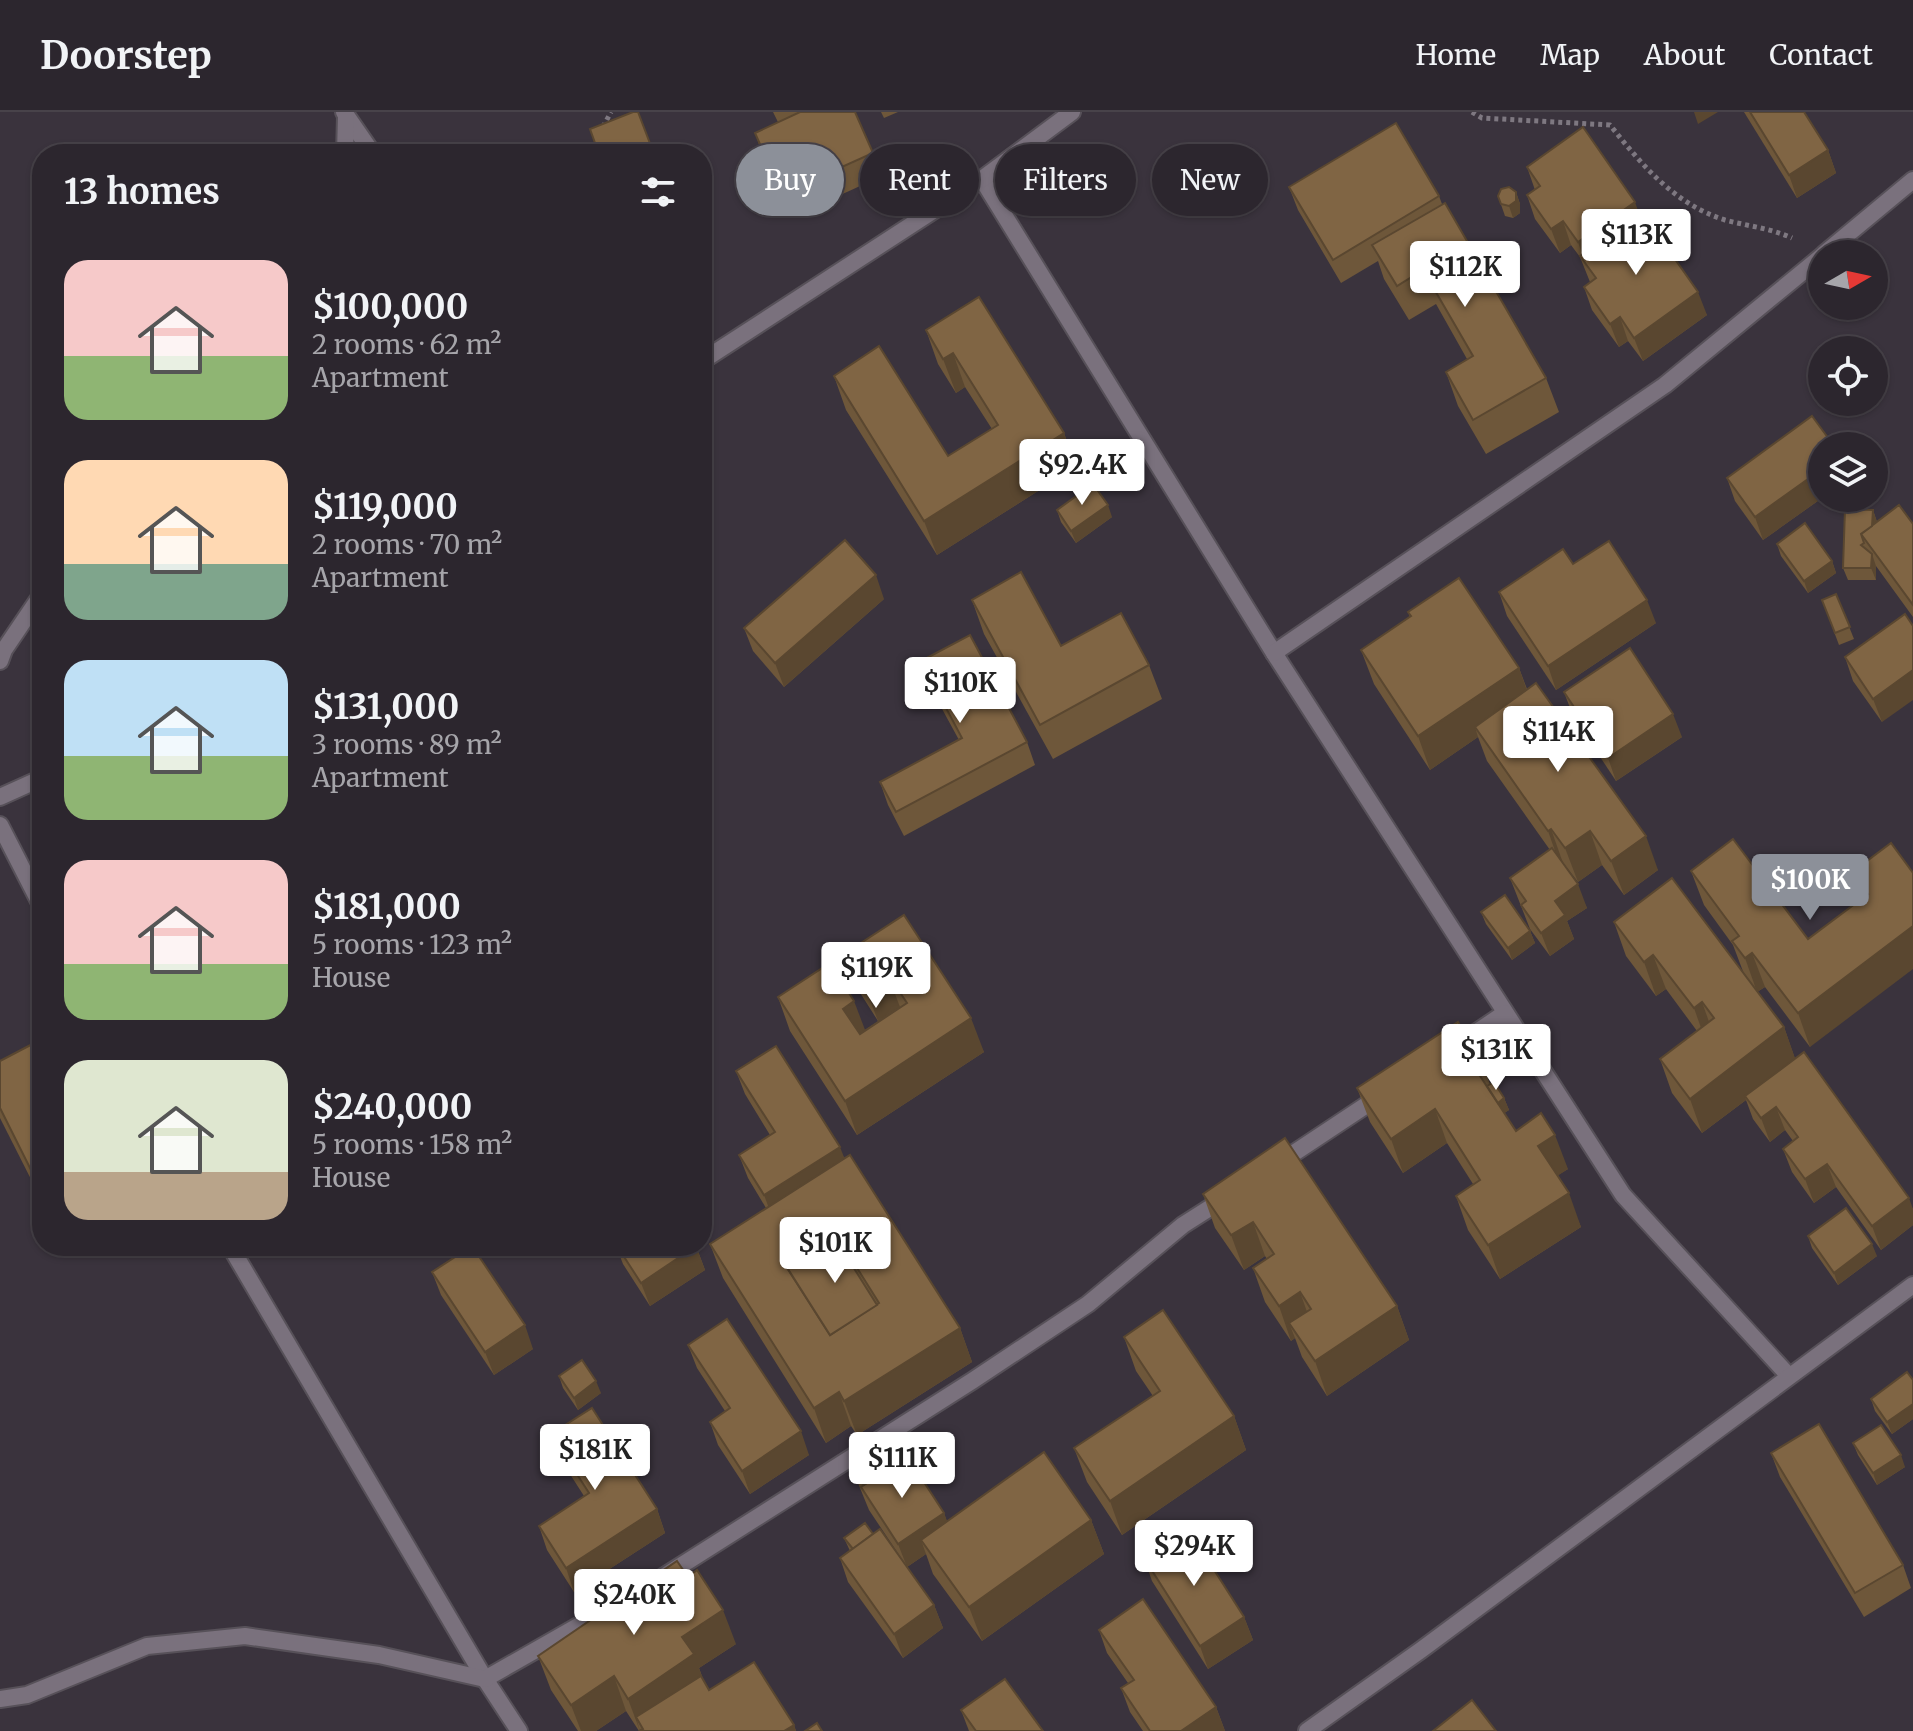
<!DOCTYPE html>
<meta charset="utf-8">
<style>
:root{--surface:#2c262e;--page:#342e36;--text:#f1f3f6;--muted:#a6a5aa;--line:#48434a;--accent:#8c9099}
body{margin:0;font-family:Merriweather,serif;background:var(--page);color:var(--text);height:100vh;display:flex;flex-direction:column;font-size:30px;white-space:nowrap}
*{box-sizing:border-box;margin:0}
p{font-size:26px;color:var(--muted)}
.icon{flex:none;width:44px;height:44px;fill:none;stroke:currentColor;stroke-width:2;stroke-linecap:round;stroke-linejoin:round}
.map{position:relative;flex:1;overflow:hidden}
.sheet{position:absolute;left:32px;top:32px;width:680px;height:1112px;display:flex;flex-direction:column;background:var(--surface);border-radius:32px;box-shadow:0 2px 6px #0004,0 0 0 2px var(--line)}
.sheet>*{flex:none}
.banner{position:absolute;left:736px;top:32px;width:760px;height:72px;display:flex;gap:16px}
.needle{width:52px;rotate:81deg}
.fabs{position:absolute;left:1808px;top:128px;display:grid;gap:16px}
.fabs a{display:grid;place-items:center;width:80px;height:80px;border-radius:50%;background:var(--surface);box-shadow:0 2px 6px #0004,0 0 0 2px var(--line);font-size:40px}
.price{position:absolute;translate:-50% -68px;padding:0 18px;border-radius:8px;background:#fff;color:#222;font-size:26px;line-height:52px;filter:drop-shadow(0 2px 4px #0008)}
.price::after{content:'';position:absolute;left:50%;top:48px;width:24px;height:18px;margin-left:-12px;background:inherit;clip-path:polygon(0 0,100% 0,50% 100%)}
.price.current{background:var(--accent);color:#fff}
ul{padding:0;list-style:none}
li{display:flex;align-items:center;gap:24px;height:200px;padding:0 32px}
li span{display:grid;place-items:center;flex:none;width:224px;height:160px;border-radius:24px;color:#555}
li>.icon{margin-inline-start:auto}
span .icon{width:96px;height:96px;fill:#fffc;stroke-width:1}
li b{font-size:34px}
h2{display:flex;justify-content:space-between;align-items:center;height:96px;padding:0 32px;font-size:34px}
.pill{padding:0 28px;border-radius:36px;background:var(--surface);box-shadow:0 2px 6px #0004,0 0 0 2px var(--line);font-size:28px;line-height:72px}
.pill.current{background:var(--accent);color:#fff}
header{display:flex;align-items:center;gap:48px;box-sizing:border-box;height:112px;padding:0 40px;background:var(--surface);border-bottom:2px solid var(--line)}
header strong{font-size:38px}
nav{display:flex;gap:44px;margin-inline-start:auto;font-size:28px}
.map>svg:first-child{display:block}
</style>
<header>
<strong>Doorstep</strong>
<nav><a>Home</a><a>Map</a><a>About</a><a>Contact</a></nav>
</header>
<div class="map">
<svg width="1913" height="1619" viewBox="0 0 1913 1619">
<rect width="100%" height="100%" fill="#3a333d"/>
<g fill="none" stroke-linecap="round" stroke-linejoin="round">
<!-- minor casing -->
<g stroke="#575159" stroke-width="20">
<g id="minor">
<path d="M344 0 373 42"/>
<path d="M345 42 346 4"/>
<path d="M982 67 1274 541 1623 1083 1789 1264"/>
<path d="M1824 142 1913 68"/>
<path d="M702 249 982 67 1072 0"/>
<path d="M1274 541 1665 273 1822 144"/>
<path d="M0 549 4 538 42 482"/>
<path d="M0 685 42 666"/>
<path d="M0 713 42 795"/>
<path d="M1450 938 1505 901"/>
<path d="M1276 1053 1380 984"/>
<path d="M230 1134 485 1567 519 1619"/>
<path d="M663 1465 972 1269 1088 1192 1183 1113 1227 1085"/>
<path d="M0 1587 27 1583 147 1534 245 1524 379 1543 485 1567 622 1489"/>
<path d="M1307 1619 1421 1538 1913 1173"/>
</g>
</g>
<!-- path -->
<g stroke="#7e7881" stroke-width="5" stroke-dasharray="4 4" stroke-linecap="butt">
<path d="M1472 0 1482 6 1610 13C1642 53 1674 92 1725 108 1747 114 1770 116 1792 126"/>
<path d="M603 15 611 0"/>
<path d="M594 42 597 27"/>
</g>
<!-- minor -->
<use href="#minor" stroke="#7a717d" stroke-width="16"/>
</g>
<!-- wall -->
<g fill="#6e573a">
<path d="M773 0H855L873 41 882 64 790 106 763 44 755 21 778 10Z"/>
<path d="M881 0H898L884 6Z"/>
<path d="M1744 0H1804L1828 38 1836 61 1797 86Z"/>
<path d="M1527 55 1639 102 1707 203 1643 249 1628 229 1619 235 1592 198 1584 175 1590 170 1580 145 1571 133 1560 141 1535 107 1527 83 1535 78Z"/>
<path d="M1289 75 1439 84 1442 92 1546 266 1559 300 1486 342 1458 294 1446 260 1467 247 1436 192 1409 208 1384 167 1378 149 1341 171 1298 98Z"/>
<path d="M1516 80 1520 92V101L1513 106 1505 104 1498 84Z"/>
<path d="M926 218 1064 321 1076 355 937 443 846 298 834 264 948 344 992 317 965 275 956 281 938 252Z"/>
<path d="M1727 366 1822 386 1763 428 1735 389Z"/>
<path d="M1057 398 1112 405 1076 431 1061 410Z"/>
<path d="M1873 398 1877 410 1913 412V505L1876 454V468H1848L1843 456Z"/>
<path d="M1777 432 1832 449 1836 461 1808 481 1781 444Z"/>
<path d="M1499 480 1656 511 1556 578 1507 504Z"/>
<path d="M1836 482 1854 527 1839 533 1822 488Z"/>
<path d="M884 487 784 575 753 539 744 516Z"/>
<path d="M972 488 1061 534 1149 553 1162 587 1053 647 984 522Z"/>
<path d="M1408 500 1519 556 1527 577 1658 758 1624 783 1602 753 1578 770 1563 751 1587 796 1567 809 1574 827 1550 844 1530 817 1510 766 1550 738 1487 649 1478 625 1430 658 1374 572 1361 538 1410 505Z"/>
<path d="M1905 502 1882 610 1853 569 1845 545Z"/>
<path d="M921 549 1027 630 1035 653 904 724 888 693 880 670 959 628 929 573Z"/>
<path d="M1564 580 1682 625 1616 669 1573 604Z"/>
<path d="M1891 731 1810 935 1765 875 1757 880 1784 915 1795 947 1913 1097V1113L1881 1138 1836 1075 1814 1091 1792 1060 1783 1037 1793 1029 1785 1018 1770 1030 1753 1007 1746 988 1702 1021 1672 981 1660 947 1697 919 1666 877 1656 884 1626 844 1614 810 1744 862 1733 833 1704 793 1691 759 1808 827 1861 787 1851 761Z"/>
<path d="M1481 800 1530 819 1535 831 1512 848 1486 812Z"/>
<path d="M904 803 984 940 857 1023 790 919 778 885 865 918 900 895 878 909 857 876 844 842Z"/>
<path d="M42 927V1089L0 1006V949Z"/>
<path d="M1480 945 1490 972 1504 986 1509 998 1504 1001 1516 1019 1568 1057 1558 1063 1581 1115 1500 1167 1468 1118 1456 1084 1473 1072 1447 1031 1403 1061 1370 1010 1357 976Z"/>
<path d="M736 959 845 1046 960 1216 972 1250 857 1323 851 1314 826 1331 723 1166 710 1132 766 1096 748 1066 739 1043 770 1023 745 982Z"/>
<path d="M1203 1082 1397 1194 1409 1228 1327 1284 1302 1245 1295 1226 1291 1229 1265 1190 1253 1156 1267 1147 1265 1144 1244 1158 1215 1116Z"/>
<path d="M1808 1124 1877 1144 1838 1173 1812 1136Z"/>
<path d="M616 1134H696L705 1158 650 1194 623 1152Z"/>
<path d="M432 1160 533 1237 494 1263 441 1183Z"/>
<path d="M1124 1225 1234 1304 1246 1338 1122 1423 1087 1370 1074 1336 1153 1284 1136 1259Z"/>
<path d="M688 1233 809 1343 750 1382 718 1333 710 1310 725 1299 697 1256Z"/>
<path d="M559 1264 601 1281 578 1298 563 1276Z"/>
<path d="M1913 1268V1307L1892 1322 1875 1299 1871 1287Z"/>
<path d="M551 1322 657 1397 665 1421 574 1480 547 1438 539 1414 584 1384 559 1345Z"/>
<path d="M1853 1331 1905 1355 1877 1373 1858 1343Z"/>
<path d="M1771 1341 1903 1453 1911 1476 1864 1505 1780 1365Z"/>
<path d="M853 1359 882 1361 944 1401 947 1410 1091 1408 1104 1442 982 1529 933 1462 926 1442 907 1455 934 1493 943 1516 903 1546 848 1470 840 1446 850 1439 844 1426 873 1422 903 1449 869 1398Z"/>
<path d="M1144 1446 1244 1505 1253 1528 1208 1557 1152 1469Z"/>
<path d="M1099 1518 1216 1595 1225 1619H1143L1130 1600 1121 1576 1128 1571 1107 1541Z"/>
<path d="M736 1532 699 1556 703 1567 709 1578 794 1613 796 1619H639L626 1599 596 1619H578L551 1578 538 1544Z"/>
<path d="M961 1598 1043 1619H969Z"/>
</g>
<!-- shaded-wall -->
<g fill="#5a4730">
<path d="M1694 0H1718L1698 12Z"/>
<path d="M1828 38 1836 61 1797 86 1789 63Z"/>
<path d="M1516 80 1520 92V101L1513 106 1509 94Z"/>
<path d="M1635 90 1643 113 1586 154 1578 130Z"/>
<path d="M1563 109 1571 133 1560 141 1551 117Z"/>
<path d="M1698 180 1707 203 1643 249 1634 226Z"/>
<path d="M1620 205 1628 229 1619 235 1610 212Z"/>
<path d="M953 241 965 275 956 281 943 247Z"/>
<path d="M1064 321 1076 355 937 443 924 409Z"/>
<path d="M1822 357V386L1763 428 1755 405Z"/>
<path d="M1108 393 1112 405 1076 431 1071 419Z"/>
<path d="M1873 398 1877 410 1866 429Z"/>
<path d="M1872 442 1876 454V468L1871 456Z"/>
<path d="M1832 449 1836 461 1808 481 1804 469Z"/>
<path d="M876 463 884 487 784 575 775 551Z"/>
<path d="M1647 488 1656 511 1556 578 1548 554Z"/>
<path d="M1519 556 1531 590 1475 615 1478 625 1430 658 1418 624Z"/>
<path d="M1913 558V588L1882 610 1873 587Z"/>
<path d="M1673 602 1682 625 1616 669 1608 646Z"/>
<path d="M1551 717 1563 751 1560 753 1548 719Z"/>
<path d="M1590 719 1602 753 1578 770 1565 736Z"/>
<path d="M1646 724 1658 758 1624 783 1611 749Z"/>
<path d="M1578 772 1587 796 1567 809 1574 827 1550 844 1541 821 1555 789Z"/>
<path d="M1913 814V857L1810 935 1798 901Z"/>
<path d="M1530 819 1535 831 1512 848 1508 836Z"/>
<path d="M1752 841 1765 875 1757 880 1745 846Z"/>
<path d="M1653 843 1666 877 1656 884 1644 850Z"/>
<path d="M887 861 900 895 878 909 865 875Z"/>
<path d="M854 889 867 923 856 931 843 897Z"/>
<path d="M1702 890 1714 924 1706 930 1694 896Z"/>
<path d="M971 906 984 940 857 1023 845 989Z"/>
<path d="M1784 915 1796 949 1745 984 1746 988 1702 1021 1690 987Z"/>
<path d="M1504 986 1509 998 1499 1005 1495 993Z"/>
<path d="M1776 995 1785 1018 1770 1030 1761 1006Z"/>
<path d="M1435 997 1447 1031 1403 1061 1391 1027Z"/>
<path d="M1555 1023 1568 1057 1551 1068 1538 1034Z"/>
<path d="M840 1035 849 1058 773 1107 764 1083Z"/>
<path d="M1827 1052 1836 1075 1814 1091 1805 1067Z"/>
<path d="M1569 1081 1581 1115 1500 1167 1488 1133Z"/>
<path d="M1909 1086 1913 1097V1113L1881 1138 1872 1114Z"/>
<path d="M1253 1110 1265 1144 1244 1158 1231 1123Z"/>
<path d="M832 1116 844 1150 799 1179 782 1148Z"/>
<path d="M1872 1132 1877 1144 1838 1173 1834 1161Z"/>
<path d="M696 1134 705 1158 650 1194 641 1171Z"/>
<path d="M1300 1180 1312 1214 1289 1211 1295 1226 1291 1229 1279 1194Z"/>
<path d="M1397 1194 1409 1228 1327 1284 1315 1249Z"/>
<path d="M525 1213 533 1237 494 1263 485 1240Z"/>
<path d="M960 1216 972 1250 857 1323 844 1289Z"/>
<path d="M596 1269 601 1281 578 1298 574 1286Z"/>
<path d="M839 1280 851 1314 826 1331 814 1296Z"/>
<path d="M1913 1292V1307L1892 1322 1887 1310Z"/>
<path d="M1234 1304 1246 1338 1122 1423 1110 1389Z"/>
<path d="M801 1319 809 1343 750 1382 742 1359Z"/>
<path d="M1901 1343 1905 1355 1877 1373 1873 1361Z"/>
<path d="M657 1397 665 1421 574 1480 566 1456Z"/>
<path d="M944 1401 953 1425 921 1428 926 1442 907 1455 898 1432Z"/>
<path d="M1091 1408 1104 1442 982 1529 969 1495Z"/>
<path d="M934 1493 943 1516 903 1546 894 1522Z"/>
<path d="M723 1498 736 1532 699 1556 706 1576 636 1605 640 1619 628 1587 682 1525Z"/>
<path d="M1244 1505 1253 1528 1208 1557 1200 1534Z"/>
<path d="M614 1564 626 1599 596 1619H581L571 1593Z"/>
<path d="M1216 1595 1225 1619H1181Z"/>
<path d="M794 1613 796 1619H784Z"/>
</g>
<!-- building -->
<g fill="#806544" stroke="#5a4730" stroke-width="2" fill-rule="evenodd">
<path d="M633 0H638L654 42H599L590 17Z"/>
<path d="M800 0H855L873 41 782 82 755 21Z"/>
<path d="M1750 0H1804L1828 38 1789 63Z"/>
<path d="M1396 11 1439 84 1333 148 1289 75Z"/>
<path d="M1583 15 1635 90 1578 130 1563 109 1551 117 1527 83 1540 74 1527 55Z"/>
<path d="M1509 75 1516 80V89L1509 94 1501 92 1498 84 1501 77Z"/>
<path d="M1445 91 1546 266 1473 308 1446 260 1473 244 1423 158 1397 174 1372 133Z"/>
<path d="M1642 100 1698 180 1634 226 1620 205 1610 212 1584 175 1596 166 1580 144Z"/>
<path d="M979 185 1064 321 924 409 834 264 879 234 948 344 998 313 953 241 943 247 926 218Z"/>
<path d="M1812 304 1834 334H1822V357L1755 405 1727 366Z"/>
<path d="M1093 372 1108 393 1071 419 1057 398Z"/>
<path d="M1899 393 1913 412V493L1861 422Z"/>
<path d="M1845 397 1873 398 1872 414 1861 422 1864 431 1861 433 1872 442 1871 456H1843Z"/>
<path d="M1805 411 1832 449 1804 469 1777 432Z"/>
<path d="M845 428 876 463 775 551 744 516Z"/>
<path d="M1609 429 1647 488 1548 554 1499 480 1563 437 1573 452Z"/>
<path d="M1021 460 1061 534 1121 501 1149 553 1040 613 972 488Z"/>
<path d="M1459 466 1519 556 1418 624 1361 538 1411 504 1408 500Z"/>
<path d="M1836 482 1850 515 1835 521 1822 488Z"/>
<path d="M1905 502 1913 514V558L1873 587 1845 545Z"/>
<path d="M970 523 1027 630 896 700 880 670 962 626 921 549Z"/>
<path d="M1630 536 1673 602 1608 646 1564 580Z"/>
<path d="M1536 571 1646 724 1611 749 1590 719 1565 736 1551 717 1548 719 1475 615Z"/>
<path d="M1733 727 1808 827 1868 782 1851 761 1891 731 1913 761V814L1798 901 1752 841 1745 846 1732 829 1739 824 1691 759Z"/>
<path d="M1552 736 1578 772 1555 789 1565 803 1541 821 1521 793 1526 789 1510 766Z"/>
<path d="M1672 766 1784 915 1690 987 1660 947 1714 906 1702 890 1694 896 1653 843 1644 850 1614 810Z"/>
<path d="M1505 783 1530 819 1508 836 1481 800Z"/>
<path d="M904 803 971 906 845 989 778 885 830 851 854 889 843 897 860 922 907 891 887 861 865 875 844 842Z"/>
<path d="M1458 910 1480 945 1471 950 1516 1019 1541 1001 1555 1023 1538 1034 1569 1081 1488 1133 1456 1084 1480 1068 1435 997 1391 1027 1357 976Z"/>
<path d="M42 927V1080L0 996V949Z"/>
<path d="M776 934 840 1035 764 1083 739 1043 775 1020 736 959Z"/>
<path d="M1804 940 1909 1086 1872 1114 1827 1052 1805 1067 1783 1037 1798 1025 1776 995 1761 1006 1745 984Z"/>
<path d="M1494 970 1504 986 1498 991 1487 974Z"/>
<path d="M1285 1026 1397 1194 1315 1249 1289 1211 1311 1197 1300 1180 1279 1194 1253 1156 1274 1142 1253 1110 1231 1123 1203 1082Z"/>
<path d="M850 1043 960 1216 844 1289 839 1280 814 1296 710 1132ZM832 1116 879 1191 830 1223 782 1148Z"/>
<path d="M1846 1096 1872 1132 1834 1161 1808 1124Z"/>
<path d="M835 1126 877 1193 830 1223 788 1157Z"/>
<path d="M472 1134 525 1213 485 1240 432 1160Z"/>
<path d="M617 1134H696L641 1171Z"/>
<path d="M1163 1198 1234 1304 1110 1389 1074 1336 1160 1279 1124 1225Z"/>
<path d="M727 1207 801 1319 742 1359 710 1310 730 1296 688 1233Z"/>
<path d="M582 1248 596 1269 574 1286 559 1264Z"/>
<path d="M1907 1260 1913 1268V1292L1887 1310 1871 1287Z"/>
<path d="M592 1296 657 1397 566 1456 539 1414 589 1381 551 1322Z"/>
<path d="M1819 1312 1903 1453 1855 1481 1771 1341Z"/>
<path d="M1881 1313 1901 1343 1873 1361 1853 1331Z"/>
<path d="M1044 1340 1091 1408 969 1495 921 1428Z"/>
<path d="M907 1344 944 1401 898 1432 861 1375Z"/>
<path d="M870 1346 882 1361 864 1373 853 1359Z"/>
<path d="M865 1411 873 1422 853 1437 844 1426Z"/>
<path d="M880 1417 934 1493 894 1522 840 1446Z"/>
<path d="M1188 1417 1244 1505 1200 1534 1144 1446Z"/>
<path d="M677 1449 688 1465 697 1458 723 1498 682 1525 694 1542 628 1587 614 1564 571 1593 538 1544Z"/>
<path d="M1143 1487 1216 1595 1181 1619H1150L1121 1576 1134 1568 1099 1518Z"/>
<path d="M754 1550 794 1613 784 1619H639L643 1617 636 1605 701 1564 709 1578Z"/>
<path d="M1005 1567 1043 1619H976L961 1598Z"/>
<path d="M1472 1588 1496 1619H1433Z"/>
<path d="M817 1611 822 1619H805Z"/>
</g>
</svg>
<div class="fabs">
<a><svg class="needle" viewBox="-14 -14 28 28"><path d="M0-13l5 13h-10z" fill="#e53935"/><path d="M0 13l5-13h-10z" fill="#a6a5aa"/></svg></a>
<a><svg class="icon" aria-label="locate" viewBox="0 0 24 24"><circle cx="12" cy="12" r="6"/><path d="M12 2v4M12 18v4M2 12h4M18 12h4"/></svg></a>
<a><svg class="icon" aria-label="layers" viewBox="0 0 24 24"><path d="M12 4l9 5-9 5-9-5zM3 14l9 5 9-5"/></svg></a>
</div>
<b class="price" style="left:1636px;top:165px">$113K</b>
<b class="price" style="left:1465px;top:197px">$112K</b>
<b class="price" style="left:1082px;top:395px">$92.4K</b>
<b class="price" style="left:960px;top:613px">$110K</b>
<b class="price" style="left:1558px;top:662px">$114K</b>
<b class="price current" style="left:1810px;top:810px">$100K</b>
<b class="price" style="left:876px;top:898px">$119K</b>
<b class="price" style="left:1496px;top:980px">$131K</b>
<b class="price" style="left:835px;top:1173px">$101K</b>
<b class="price" style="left:595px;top:1380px">$181K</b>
<b class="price" style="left:902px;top:1388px">$111K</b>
<b class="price" style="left:1194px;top:1476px">$294K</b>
<b class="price" style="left:634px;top:1525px">$240K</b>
<div class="banner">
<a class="pill current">Buy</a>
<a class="pill">Rent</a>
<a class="pill">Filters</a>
<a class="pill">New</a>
</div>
<section class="sheet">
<h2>13 homes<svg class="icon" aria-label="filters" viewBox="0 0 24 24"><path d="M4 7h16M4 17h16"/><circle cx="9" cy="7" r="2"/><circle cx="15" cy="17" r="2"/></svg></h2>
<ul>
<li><span style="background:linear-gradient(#f6c9c9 60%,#8fb573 0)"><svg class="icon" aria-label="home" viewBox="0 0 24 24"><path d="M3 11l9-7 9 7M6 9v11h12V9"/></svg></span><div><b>$100,000</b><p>2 rooms · 62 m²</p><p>Apartment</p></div></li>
<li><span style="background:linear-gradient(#ffd9b3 65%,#7fa58c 0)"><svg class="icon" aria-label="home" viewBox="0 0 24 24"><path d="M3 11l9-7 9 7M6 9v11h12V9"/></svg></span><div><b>$119,000</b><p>2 rooms · 70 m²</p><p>Apartment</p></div></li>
<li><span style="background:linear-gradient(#bfe0f5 60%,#8fb573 0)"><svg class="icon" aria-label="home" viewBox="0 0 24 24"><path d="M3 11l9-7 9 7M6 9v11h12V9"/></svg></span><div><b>$131,000</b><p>3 rooms · 89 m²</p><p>Apartment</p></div></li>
<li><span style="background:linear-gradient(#f6c9c9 65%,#8fb573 0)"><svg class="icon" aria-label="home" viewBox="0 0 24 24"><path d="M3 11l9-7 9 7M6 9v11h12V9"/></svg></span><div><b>$181,000</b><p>5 rooms · 123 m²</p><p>House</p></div></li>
<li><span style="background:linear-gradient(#dfe7d0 70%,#b9a48a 0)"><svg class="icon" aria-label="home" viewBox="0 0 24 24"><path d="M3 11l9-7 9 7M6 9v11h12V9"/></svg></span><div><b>$240,000</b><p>5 rooms · 158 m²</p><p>House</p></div></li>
</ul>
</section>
</div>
